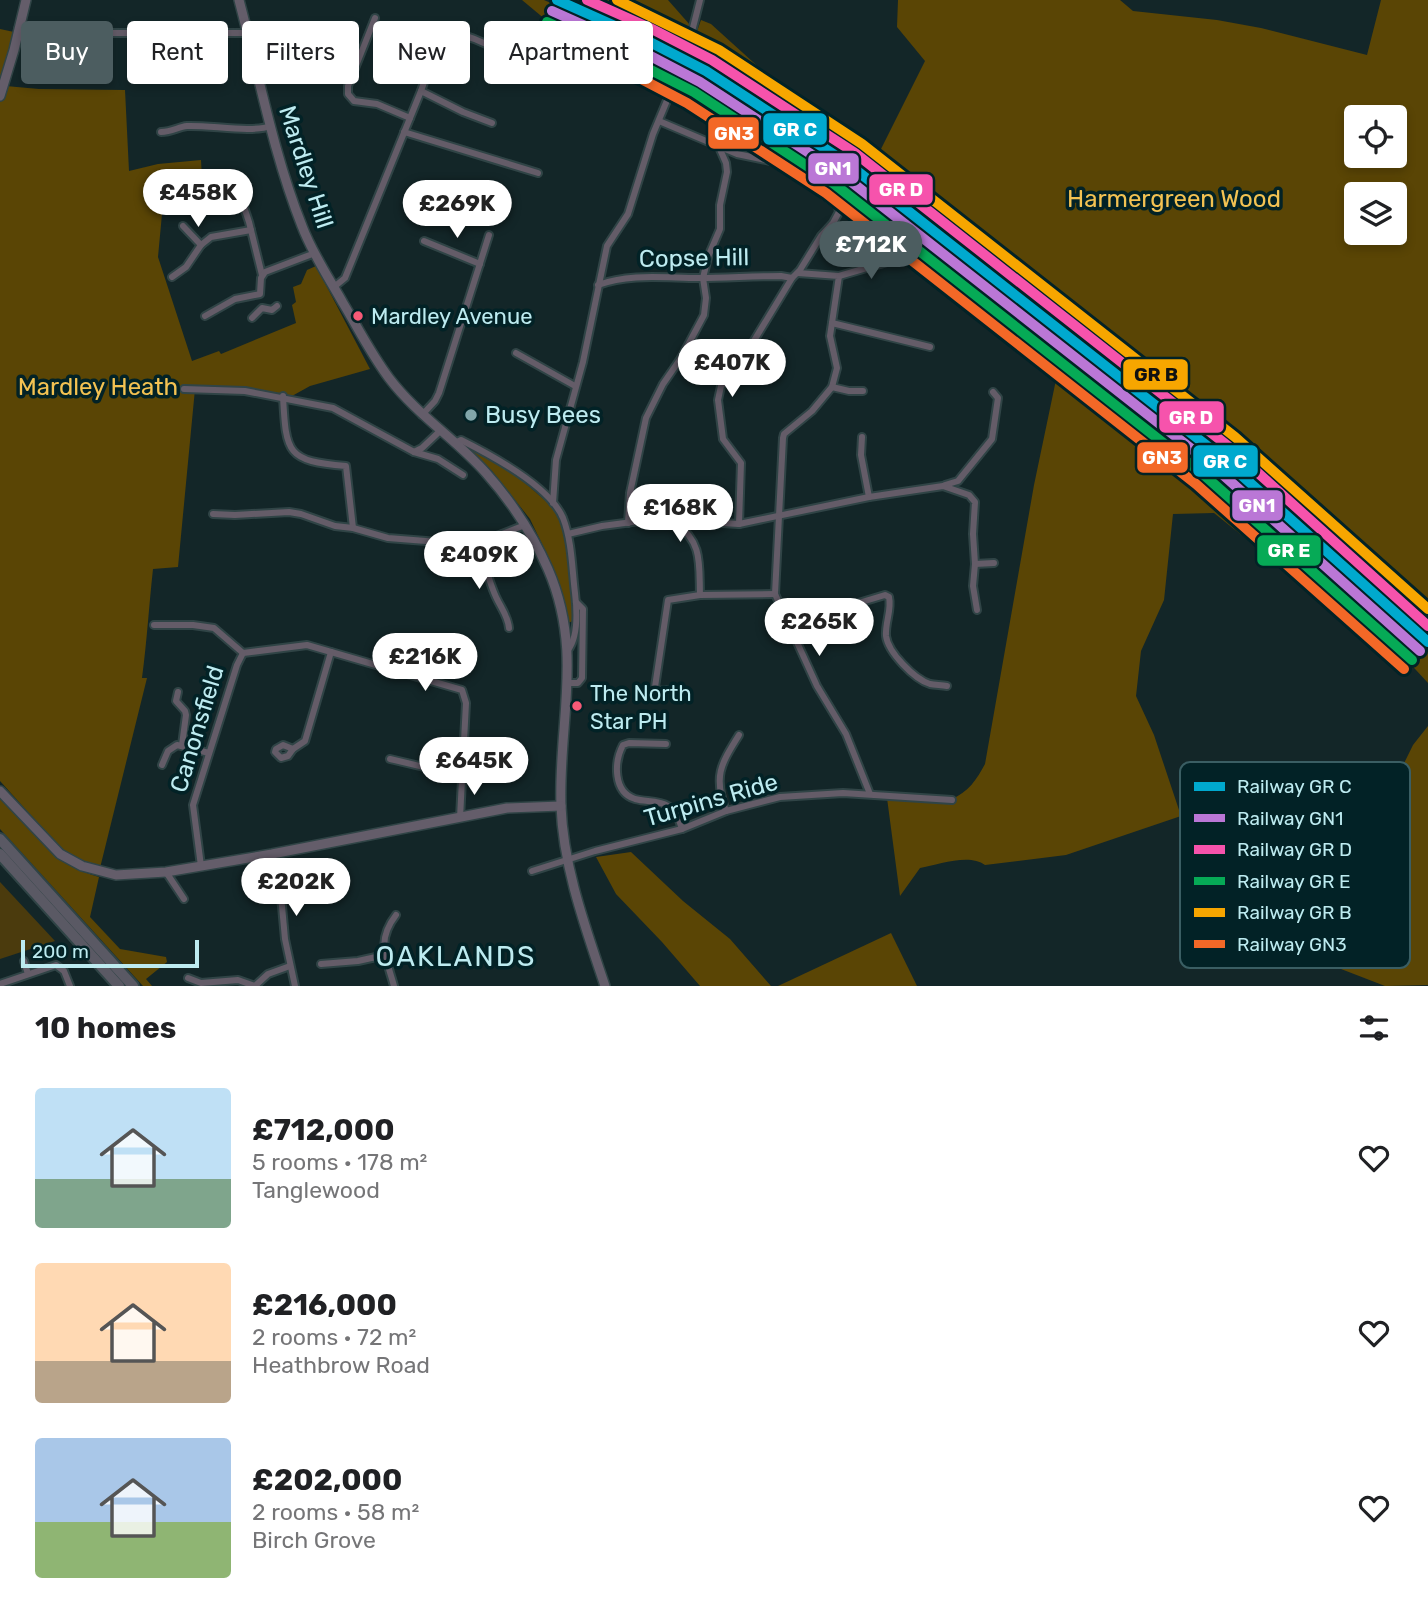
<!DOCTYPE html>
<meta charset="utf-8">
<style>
:root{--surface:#fff;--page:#f2f2f2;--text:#202124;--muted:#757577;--accent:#4c5d60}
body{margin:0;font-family:Rubik,sans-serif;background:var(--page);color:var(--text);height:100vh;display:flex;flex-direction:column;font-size:26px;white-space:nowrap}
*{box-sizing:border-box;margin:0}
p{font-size:23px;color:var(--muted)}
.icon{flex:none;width:38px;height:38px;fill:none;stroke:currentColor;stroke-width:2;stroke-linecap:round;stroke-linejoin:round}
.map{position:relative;height:986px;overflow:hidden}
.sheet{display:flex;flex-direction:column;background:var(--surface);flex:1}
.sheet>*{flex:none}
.hud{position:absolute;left:21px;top:21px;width:700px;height:63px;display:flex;gap:14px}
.fabs{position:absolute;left:1344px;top:105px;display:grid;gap:14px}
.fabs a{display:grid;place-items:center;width:63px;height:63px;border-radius:7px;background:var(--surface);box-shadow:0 4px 10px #0003;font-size:35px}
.scale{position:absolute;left:21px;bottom:18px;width:178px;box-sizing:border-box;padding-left:7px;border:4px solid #bdebf0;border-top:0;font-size:19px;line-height:24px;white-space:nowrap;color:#bdebf0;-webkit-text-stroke:5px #022226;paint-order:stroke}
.price{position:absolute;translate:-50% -60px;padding:0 16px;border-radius:24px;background:#fff;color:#222;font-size:23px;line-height:46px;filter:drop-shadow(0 2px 4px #0008)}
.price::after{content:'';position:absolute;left:50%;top:42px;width:21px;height:16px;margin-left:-10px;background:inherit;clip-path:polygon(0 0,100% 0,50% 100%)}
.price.active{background:var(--accent);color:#fff}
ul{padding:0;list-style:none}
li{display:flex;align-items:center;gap:21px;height:175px;padding:0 35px}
li span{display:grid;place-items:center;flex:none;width:196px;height:140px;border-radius:7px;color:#555}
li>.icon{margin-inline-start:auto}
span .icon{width:84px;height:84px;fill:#fffc;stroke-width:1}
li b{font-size:30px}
h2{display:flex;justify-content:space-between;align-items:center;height:84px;padding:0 35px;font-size:30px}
.tag{padding:0 24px;border-radius:7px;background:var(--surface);box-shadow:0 4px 10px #0003;font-size:24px;line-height:63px}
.tag.active{background:var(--accent);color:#fff}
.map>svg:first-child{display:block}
</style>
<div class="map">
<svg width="1428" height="986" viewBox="0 0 1428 986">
<rect width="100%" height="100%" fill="#132628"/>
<!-- green -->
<path fill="#4b3b0d" d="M0 882 55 941 0 959Z"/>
<!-- forest -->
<g fill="#5a4505" fill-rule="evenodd">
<path d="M522 0H544L680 61 669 88 582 50Z"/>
<path d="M600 0H668L690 25 683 46Z"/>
<path d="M898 0H1120L1133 11 1217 20 1261 28 1367 55 1381 0H1428V683L1392 644 1364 642 1341 615 1214 513 1173 514 1164 600 1141 651 1136 696 1154 735 1181 816 1066 855 985 865C969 853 938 865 920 868L900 896 887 798 949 804 951 799C968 793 977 779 985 764L1034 485 1057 375 979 311 1004 268 925 214 790 112 690 51 701 20 711 24 786 92 874 163 925 61 897 27ZM1356 117H1395V156H1356ZM1356 194H1395V233H1356Z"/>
<path d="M0 29 14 32 0 89Z"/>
<path d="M686 64 691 67 808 142 804 148 736 114 676 90Z"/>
<path d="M6 86 39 89 125 90 129 171 158 164 201 160 202 178 186 183 183 202 179 204 181 208 172 209 171 214H162L158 257 192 361 219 351 221 354 296 323 292 305 296 302 293 287 301 284 307 270 316 266 370 369 310 386 292 396 249 389H195L178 567 153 569C149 605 147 641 142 678H147L100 868 80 861 62 850 0 781V102Z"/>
<path d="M464 443 516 475 555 509 566 536 575 607 573 621 568 623 553 567 530 519 492 471Z"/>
<path d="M1428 726V985L1385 986 1341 969 1325 941 1356 859 1340 813 1352 792 1384 804 1413 745Z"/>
<path d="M0 797C30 828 55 865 99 877L90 917 120 949 166 957 167 962 146 979 152 986H143L0 829Z"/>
<path d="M631 852 683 901 730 939 771 986H700L662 942 616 894 596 857Z"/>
<path d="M891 933 917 986H778Z"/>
</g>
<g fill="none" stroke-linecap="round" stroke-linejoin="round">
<!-- street casing -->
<g stroke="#304446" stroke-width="10">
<g id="street">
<path d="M375 18 348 86V94L354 101 377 104 410 118"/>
<path d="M18 29 114 33H248"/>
<path d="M421 91 463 112 492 123"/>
<path d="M659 121 737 154 780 163 790 168 838 206 839 212 833 223 821 236 800 270 792 278 741 362 721 386 718 400 723 439 741 463 739 524"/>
<path d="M161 132C172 132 178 127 187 126 211 125 251 133 271 126"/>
<path d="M404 132 538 173"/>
<path d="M239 183 241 198 249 222 262 275"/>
<path d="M183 226 201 245"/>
<path d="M424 241 480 264"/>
<path d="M798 273 839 276 830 336 837 368 832 387 812 411 784 434 783 438 775 594 817 686 846 734 870 794"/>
<path d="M839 276 894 260"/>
<path d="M172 277 186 267 201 245 211 237 251 230"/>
<path d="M598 285C630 273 665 278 699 278 726 278 753 276 781 276L792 278"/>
<path d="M334 287 345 278 421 91C424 82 428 73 429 63 429 52 426 46 432 35 462 24 511 56 533 75"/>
<path d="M205 316 235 299 260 294 261 278 265 272 315 253"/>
<path d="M252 318 262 308 272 310 277 306"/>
<path d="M832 323 930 347"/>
<path d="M516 353 575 386"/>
<path d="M681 358 696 357 727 378"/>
<path d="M832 387 849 391H863"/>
<path d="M184 389 245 391 333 408 414 452 438 459 463 475"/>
<path d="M283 396C286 454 287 461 346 466L353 528"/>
<path d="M422 415 435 401 439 393 489 235"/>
<path d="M862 437 861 455 869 497"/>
<path d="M455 443 461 440C491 455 550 487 563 518 572 541 572 569 575 593 577 610 578 637 568 650"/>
<path d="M414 452 422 448 440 431"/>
<path d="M945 485 958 481 992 439 998 398 993 392"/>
<path d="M553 503 556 460 583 362 607 246 628 214 653 134 686 55 700 0"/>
<path d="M213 514 235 515 289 512 301 514 335 526 353 528 388 538 451 543H479L525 525"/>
<path d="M675 522C703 543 699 563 700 595"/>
<path d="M628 523 630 493 646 418 663 384 681 358 704 315 706 298 703 278 708 257 720 229V205L727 172 726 163 719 147"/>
<path d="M568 534 602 526 655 519 739 524 869 497 943 486 969 495 975 502 973 534 975 564 973 586 977 610"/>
<path d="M479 543C484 562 488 579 496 597 501 608 508 616 509 628"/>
<path d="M975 564 994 563"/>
<path d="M789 624 885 595 889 597C892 610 885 622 886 636 888 652 914 679 930 684 935 685 941 685 947 686"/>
<path d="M154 625H193L214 628 243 653"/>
<path d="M243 653 307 645 462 690 466 703 460 818"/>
<path d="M568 683H578L582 678 583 609 576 602"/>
<path d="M667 690 658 691 655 687 668 600 700 595 775 594"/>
<path d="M178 692 176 701 185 711 186 715 182 745"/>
<path d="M666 744 629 743 623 745C614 762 613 792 635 799 646 802 658 800 668 806 677 811 679 820 682 829"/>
<path d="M283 745 293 749 288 756 281 758 275 752 276 749Z"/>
<path d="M293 749 305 741 331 652"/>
<path d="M390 759 462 776"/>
<path d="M463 764 474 768V785"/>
<path d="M162 765 168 751 177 745 209 753"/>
<path d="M726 811C713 776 721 764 739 735"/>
<path d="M272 854 282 906 285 939 295 986"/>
<path d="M201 866 193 805 237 665 243 653"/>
<path d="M532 871 595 851 682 829 726 811 780 797 843 793 952 800"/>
<path d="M166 872 184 899"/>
<path d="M24 961 28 974"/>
<path d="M321 964 358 961 385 955"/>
<path d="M188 978 201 983 238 980 255 986"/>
<path d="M0 984 56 965 64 971 70 986"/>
<path d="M255 986 268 974 290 966"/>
<path d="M394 986C386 957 376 941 396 915"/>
</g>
</g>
<!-- secondary casing -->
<g stroke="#304446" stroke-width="12">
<g id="secondary">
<path d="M239 0C259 75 273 153 302 226 312 253 329 278 343 303 358 328 371 354 389 378 417 415 456 439 486 473 511 501 533 535 548 569 584 652 558 722 561 806 563 867 586 929 605 986"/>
<path d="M0 96 14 50 26 0"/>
<path d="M0 791 60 854 82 866 116 875 166 872 272 854 507 808 561 806"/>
</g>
</g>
<!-- highway casing -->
<g stroke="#304446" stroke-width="14">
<g id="highway">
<path d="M0 839 133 986"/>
<path d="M0 854 119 986"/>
</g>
</g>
<!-- street -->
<use href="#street" stroke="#645c68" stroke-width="6"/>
<!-- secondary -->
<use href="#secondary" stroke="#645d6a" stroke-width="9"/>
<!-- highway -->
<use href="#highway" stroke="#5a5964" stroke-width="10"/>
<!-- rail-1 casing -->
<g stroke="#022226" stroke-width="16">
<path id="rail-1" d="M557 0 644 39 706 71 847 163 1220 456 1428 642"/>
</g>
<!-- rail-2 casing -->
<g stroke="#022226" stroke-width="16">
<path id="rail-2" d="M552 11 639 50 700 82 840 173 1212 465 1420 651"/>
</g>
<!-- rail-3 casing -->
<g stroke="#022226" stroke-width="16">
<path id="rail-3" d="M587 0 650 28 712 60 855 153 1228 446 1428 626"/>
</g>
<!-- rail-4 casing -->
<g stroke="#022226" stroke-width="16">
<path id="rail-4" d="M547 22 633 61 694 92 833 183 1204 475 1412 660"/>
</g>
<!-- rail-5 casing -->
<g stroke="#022226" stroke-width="16">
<path id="rail-5" d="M617 0 719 50 862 144 1235 437 1428 609"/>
</g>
<!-- rail-6 casing -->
<g stroke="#022226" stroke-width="16">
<path id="rail-6" d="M542 34 628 72 687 103 826 193 1196 484 1404 669"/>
</g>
<!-- rail-1 -->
<use href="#rail-1" stroke="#00a9ce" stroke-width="10"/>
<!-- rail-2 -->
<use href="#rail-2" stroke="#ba77d6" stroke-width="10"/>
<!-- rail-3 -->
<use href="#rail-3" stroke="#f653ac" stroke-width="10"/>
<!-- rail-4 -->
<use href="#rail-4" stroke="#06aa56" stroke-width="10"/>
<!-- rail-5 -->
<use href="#rail-5" stroke="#f7a600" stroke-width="10"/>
<!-- rail-6 -->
<use href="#rail-6" stroke="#f36827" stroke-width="10"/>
</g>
<!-- markers -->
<g fill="#f75a77" stroke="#022226" stroke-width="2.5">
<circle cx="358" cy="316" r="6"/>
<circle cx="577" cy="706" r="6"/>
</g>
<circle fill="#82a6aa" stroke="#022226" stroke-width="2.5" cx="471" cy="415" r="7"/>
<g text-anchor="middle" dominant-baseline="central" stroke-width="7" stroke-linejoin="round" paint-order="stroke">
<!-- bus labels -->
<g font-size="22" fill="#bdebf0" stroke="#022226" text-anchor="start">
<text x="371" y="316">Mardley Avenue</text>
<text x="590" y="693">The North<tspan x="590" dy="28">Star PH</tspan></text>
</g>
<!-- street labels -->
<g font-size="24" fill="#bdebf0" stroke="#022226">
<text transform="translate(306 167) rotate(72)">Mardley Hill</text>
<text transform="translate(694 258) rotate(-1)">Copse Hill</text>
<text transform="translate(197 729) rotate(-73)">Canonsfield</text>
<text transform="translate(711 800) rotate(-16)">Turpins Ride</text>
</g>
<!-- park labels -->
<g font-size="24" fill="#f3c252" stroke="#022226">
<text x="1174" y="199">Harmergreen Wood</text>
<text x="98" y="387">Mardley Heath</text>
</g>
<!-- poi labels -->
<g font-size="24" fill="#bdebf0" stroke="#022226" text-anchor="start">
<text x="485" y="415">Busy Bees</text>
</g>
<!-- quarter labels -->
<g font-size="28" letter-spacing="2" fill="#bdebf0" stroke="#022226">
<text x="456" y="956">OAKLANDS</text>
</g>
</g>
<!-- legend -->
<rect x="1180" y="762" width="230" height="206" rx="10" fill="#022226" stroke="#3a5e63" stroke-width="2"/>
<rect x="1194" y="782" width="31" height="9" fill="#00a9ce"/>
<rect x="1194" y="814" width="31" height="8" fill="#ba77d6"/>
<rect x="1194" y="845" width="31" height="9" fill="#f653ac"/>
<rect x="1194" y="877" width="31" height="8" fill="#06aa56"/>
<rect x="1194" y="908" width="31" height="9" fill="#f7a600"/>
<rect x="1194" y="940" width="31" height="8" fill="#f36827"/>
<g font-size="19" fill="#bdebf0">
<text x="1237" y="793">Railway GR C</text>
<text x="1237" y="825">Railway GN1</text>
<text x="1237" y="856">Railway GR D</text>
<text x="1237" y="888">Railway GR E</text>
<text x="1237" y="919">Railway GR B</text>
<text x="1237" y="951">Railway GN3</text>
</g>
<g stroke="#022226" stroke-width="2.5">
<rect x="762" y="112" width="66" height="34" rx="7" fill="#00a9ce"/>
<rect x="707" y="116" width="53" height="34" rx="7" fill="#f36827"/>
<rect x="807" y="152" width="53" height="33" rx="7" fill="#ba77d6"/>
<rect x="868" y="173" width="66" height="33" rx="7" fill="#f653ac"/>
<rect x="1122" y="358" width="67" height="33" rx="7" fill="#f7a600"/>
<rect x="1158" y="400" width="67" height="34" rx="7" fill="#f653ac"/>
<rect x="1136" y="441" width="53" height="33" rx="7" fill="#f36827"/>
<rect x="1192" y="444" width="67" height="34" rx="7" fill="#00a9ce"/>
<rect x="1231" y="489" width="53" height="33" rx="7" fill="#ba77d6"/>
<rect x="1256" y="534" width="66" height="33" rx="7" fill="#06aa56"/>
</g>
<g font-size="19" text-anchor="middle" font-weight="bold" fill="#fff">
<text x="795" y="136">GR C</text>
<text x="734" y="140">GN3</text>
<text x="833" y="175">GN1</text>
<text x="901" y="196">GR D</text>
<text x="1191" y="424">GR D</text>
<text x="1162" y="464">GN3</text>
<text x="1225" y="468">GR C</text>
<text x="1257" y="512">GN1</text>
<text x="1289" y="557">GR E</text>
</g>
<g font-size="19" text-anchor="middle" font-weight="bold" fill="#111">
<text x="1156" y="381">GR B</text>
</g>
</svg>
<div class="fabs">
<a><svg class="icon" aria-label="locate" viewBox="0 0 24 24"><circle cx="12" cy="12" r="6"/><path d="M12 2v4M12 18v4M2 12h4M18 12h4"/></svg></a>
<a><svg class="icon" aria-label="layers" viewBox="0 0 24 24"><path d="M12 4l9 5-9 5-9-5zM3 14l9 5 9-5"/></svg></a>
</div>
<div class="scale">200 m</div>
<b class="price" style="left:198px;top:229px">£458K</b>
<b class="price" style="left:457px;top:240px">£269K</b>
<b class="price active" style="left:871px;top:281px">£712K</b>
<b class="price" style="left:732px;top:399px">£407K</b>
<b class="price" style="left:680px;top:544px">£168K</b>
<b class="price" style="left:479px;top:591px">£409K</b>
<b class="price" style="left:819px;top:658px">£265K</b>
<b class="price" style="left:425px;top:693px">£216K</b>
<b class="price" style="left:474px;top:797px">£645K</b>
<b class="price" style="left:296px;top:918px">£202K</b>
<div class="hud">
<a class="tag active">Buy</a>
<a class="tag">Rent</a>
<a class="tag">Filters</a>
<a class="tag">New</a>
<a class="tag">Apartment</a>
</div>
</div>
<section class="sheet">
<h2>10 homes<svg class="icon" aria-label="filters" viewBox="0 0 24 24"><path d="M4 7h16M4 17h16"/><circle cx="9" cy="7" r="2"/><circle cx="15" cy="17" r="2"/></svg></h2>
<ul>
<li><span style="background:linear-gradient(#bfe0f5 65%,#7fa58c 0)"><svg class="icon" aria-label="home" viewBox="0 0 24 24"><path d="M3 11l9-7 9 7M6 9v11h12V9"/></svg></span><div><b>£712,000</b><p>5 rooms · 178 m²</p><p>Tanglewood</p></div><svg class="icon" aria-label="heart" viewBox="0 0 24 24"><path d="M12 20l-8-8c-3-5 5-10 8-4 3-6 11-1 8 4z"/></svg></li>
<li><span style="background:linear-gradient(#ffd9b3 70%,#b9a48a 0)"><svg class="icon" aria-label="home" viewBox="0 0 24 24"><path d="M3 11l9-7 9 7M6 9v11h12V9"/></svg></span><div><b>£216,000</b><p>2 rooms · 72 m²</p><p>Heathbrow Road</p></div><svg class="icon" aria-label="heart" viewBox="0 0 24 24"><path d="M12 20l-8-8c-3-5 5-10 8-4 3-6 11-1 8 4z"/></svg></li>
<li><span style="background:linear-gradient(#a9c7e8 60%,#8fb573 0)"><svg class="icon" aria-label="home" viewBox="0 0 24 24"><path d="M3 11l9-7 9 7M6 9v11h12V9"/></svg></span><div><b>£202,000</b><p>2 rooms · 58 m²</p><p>Birch Grove</p></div><svg class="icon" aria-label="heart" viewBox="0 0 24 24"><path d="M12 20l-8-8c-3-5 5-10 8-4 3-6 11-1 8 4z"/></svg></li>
</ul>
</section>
